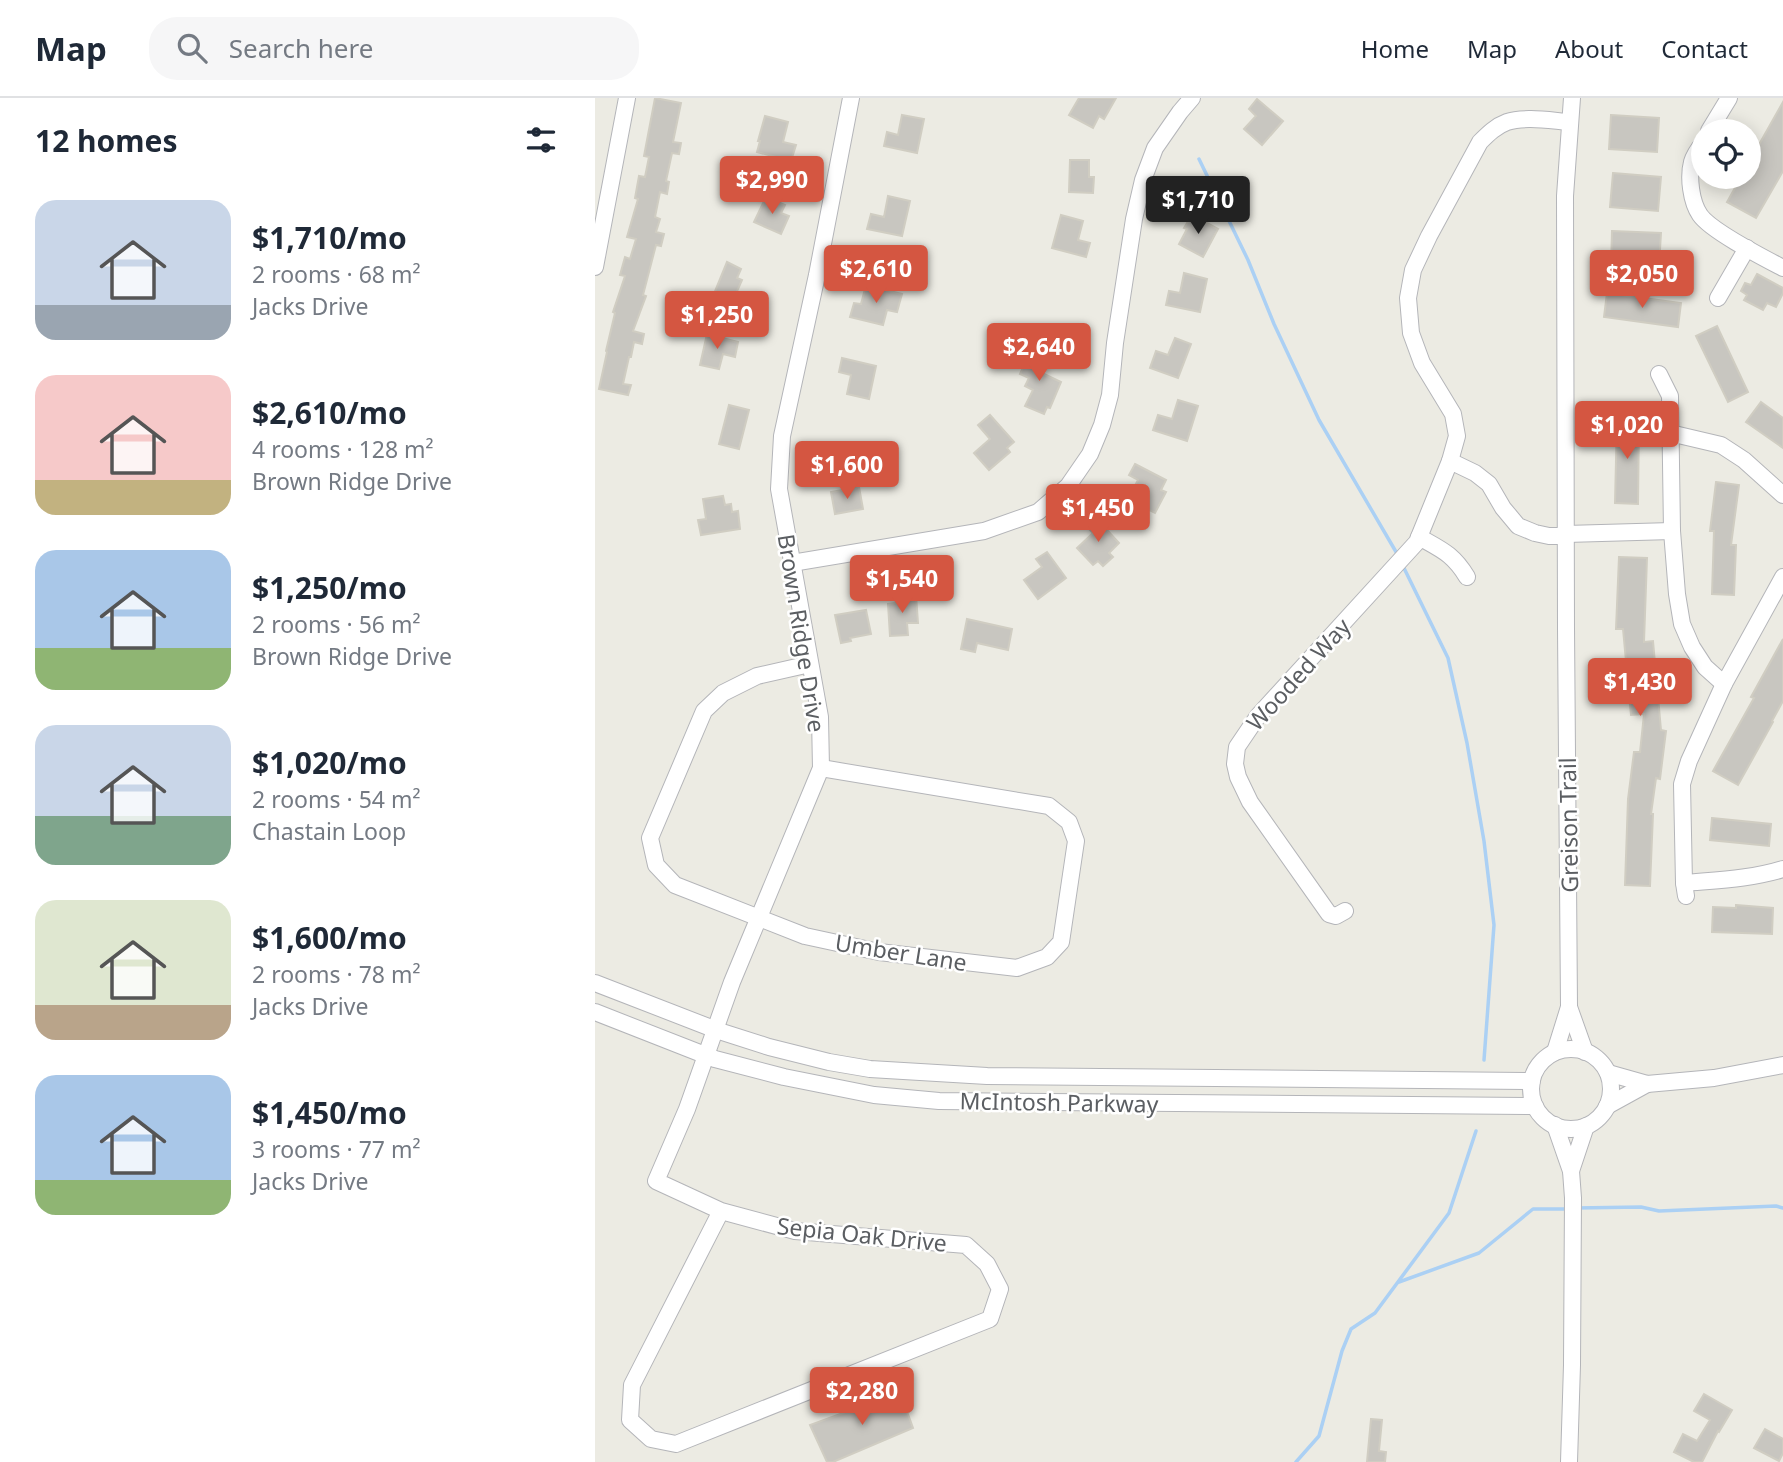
<!DOCTYPE html>
<meta charset="utf-8">
<style>
:root{--surface:#fff;--page:#f6f6f7;--text:#1f2937;--muted:#747a83;--line:#e0e1e3;--accent:#d45641}
body{margin:0;font-family:"Noto Sans",sans-serif;background:var(--page);color:var(--text);height:100vh;display:flex;flex-direction:column;font-size:26px;white-space:nowrap}
*{box-sizing:border-box;margin:0}
p{font-size:23px;color:var(--muted)}
.icon{flex:none;width:38px;height:38px;fill:none;stroke:currentColor;stroke-width:2;stroke-linecap:round;stroke-linejoin:round}
.map{position:relative;flex:1;overflow:hidden}
.details{display:flex;flex-direction:column;background:var(--surface);width:595px}
.details>*{flex:none}
.controls{position:absolute;left:1096px;top:21px;display:grid;gap:14px}
.controls a{display:grid;place-items:center;width:70px;height:70px;border-radius:50%;background:var(--surface);box-shadow:0 4px 18px #0003;font-size:35px}
.price{position:absolute;translate:-50% -60px;padding:0 16px;border-radius:7px;background:var(--accent);color:#fff;font-size:23px;line-height:46px;filter:drop-shadow(0 2px 4px #0008)}
.price::after{content:'';position:absolute;left:50%;top:42px;width:21px;height:16px;margin-left:-10px;background:inherit;clip-path:polygon(0 0,100% 0,50% 100%)}
.price.active{background:#222;color:#fff}
ul{padding:0;list-style:none}
li{display:flex;align-items:center;gap:21px;height:175px;padding:0 35px}
li span{display:grid;place-items:center;flex:none;width:196px;height:140px;border-radius:21px;color:#555}
li>.icon{margin-inline-start:auto}
span .icon{width:84px;height:84px;fill:#fffc;stroke-width:1}
li b{font-size:30px}
h2{display:flex;justify-content:space-between;align-items:center;height:84px;padding:0 35px;font-size:30px}
header{display:flex;align-items:center;gap:42px;box-sizing:border-box;height:98px;padding:0 35px;background:var(--surface);border-bottom:2px solid var(--line)}
header strong{font-size:33px}
nav{display:flex;gap:38px;margin-inline-start:auto;font-size:24px}
.search{width:490px;height:63px;background:var(--page);display:flex;align-items:center;gap:18px;box-sizing:border-box;padding:0 24px;border-radius:28px;color:var(--muted);font-size:26px}
main{display:flex;flex:1;min-height:0}
.map>svg:first-child{display:block}
</style>
<header>
<strong>Map</strong>
<div class="search"><svg class="icon" aria-label="search" viewBox="0 0 24 24"><circle cx="10" cy="10" r="6"/><path d="M15 15l6 6"/></svg>Search here</div>
<nav><a>Home</a><a>Map</a><a>About</a><a>Contact</a></nav>
</header>
<main>
<section class="details">
<h2>12 homes<svg class="icon" aria-label="filters" viewBox="0 0 24 24"><path d="M4 7h16M4 17h16"/><circle cx="9" cy="7" r="2"/><circle cx="15" cy="17" r="2"/></svg></h2>
<ul>
<li><span style="background:linear-gradient(#c9d6e8 75%,#9aa5b1 0)"><svg class="icon" aria-label="home" viewBox="0 0 24 24"><path d="M3 11l9-7 9 7M6 9v11h12V9"/></svg></span><div><b>$1,710/mo</b><p>2 rooms · 68 m²</p><p>Jacks Drive</p></div></li>
<li><span style="background:linear-gradient(#f6c9c9 75%,#c2b280 0)"><svg class="icon" aria-label="home" viewBox="0 0 24 24"><path d="M3 11l9-7 9 7M6 9v11h12V9"/></svg></span><div><b>$2,610/mo</b><p>4 rooms · 128 m²</p><p>Brown Ridge Drive</p></div></li>
<li><span style="background:linear-gradient(#a9c7e8 70%,#8fb573 0)"><svg class="icon" aria-label="home" viewBox="0 0 24 24"><path d="M3 11l9-7 9 7M6 9v11h12V9"/></svg></span><div><b>$1,250/mo</b><p>2 rooms · 56 m²</p><p>Brown Ridge Drive</p></div></li>
<li><span style="background:linear-gradient(#c9d6e8 65%,#7fa58c 0)"><svg class="icon" aria-label="home" viewBox="0 0 24 24"><path d="M3 11l9-7 9 7M6 9v11h12V9"/></svg></span><div><b>$1,020/mo</b><p>2 rooms · 54 m²</p><p>Chastain Loop</p></div></li>
<li><span style="background:linear-gradient(#dfe7d0 75%,#b9a48a 0)"><svg class="icon" aria-label="home" viewBox="0 0 24 24"><path d="M3 11l9-7 9 7M6 9v11h12V9"/></svg></span><div><b>$1,600/mo</b><p>2 rooms · 78 m²</p><p>Jacks Drive</p></div></li>
<li><span style="background:linear-gradient(#a9c7e8 75%,#8fb573 0)"><svg class="icon" aria-label="home" viewBox="0 0 24 24"><path d="M3 11l9-7 9 7M6 9v11h12V9"/></svg></span><div><b>$1,450/mo</b><p>3 rooms · 77 m²</p><p>Jacks Drive</p></div></li>
</ul>
</section>
<div class="map">
<svg width="1188" height="1364" viewBox="0 0 1188 1364">
<rect width="100%" height="100%" fill="#ecebe3"/>
<g fill="none" stroke-linecap="round" stroke-linejoin="round">
<!-- stream -->
<g stroke="#abd0f4" stroke-width="3.5">
<path d="M604 61 653 162 679 226 724 322 804 459"/>
<path d="M807 466 853 560 872 645 889 743 899 827 889 962"/>
<path d="M981 1110 1046 1109 1064 1113 1181 1108 1188 1110"/>
<path d="M804 1184 884 1155 938 1111H974"/>
<path d="M701 1364 724 1338 747 1253 756 1231 780 1215 854 1115 881 1033"/>
</g>
</g>
<!-- building -->
<g fill="#c8c6c0" stroke="#d0cdc2" stroke-width="2">
<path d="M60 0 86 5 78 44 86 45 84 56 77 55 71 83 74 84 72 96 65 94 60 119 65 121 61 134 69 136 66 148 61 147 48 197 51 198 38 233 49 236 47 246 39 244 36 259H34L28 286 36 287 33 297 4 291 12 254 11 253 20 215 18 214 30 178 25 177 30 159 35 161 41 141 32 139 43 101 40 100 44 78 50 79 54 59 49 58Z"/>
<path d="M484 0H521L509 21 504 18 498 30 474 17Z"/>
<path d="M662 1 688 23 667 47 649 31 661 18 654 11Z"/>
<path d="M1188 4V73L1161 120 1132 104 1146 79H1153V66Z"/>
<path d="M307 17 329 21 322 55 289 48 292 34 303 37Z"/>
<path d="M1016 17 1064 20 1062 54 1014 51Z"/>
<path d="M170 18 193 24 188 44 201 47 196 63 162 54 165 43H163Z"/>
<path d="M475 62H494V79H499L498 95 474 94Z"/>
<path d="M1018 75 1066 79 1063 113 1015 109Z"/>
<path d="M293 98 315 103 307 138 272 131 276 116 289 119Z"/>
<path d="M171 99 190 107 186 115 194 118 186 136 159 124Z"/>
<path d="M466 117 488 123 483 142 495 145 491 159 457 150Z"/>
<path d="M597 117 623 131 608 159 584 146 592 131 589 130Z"/>
<path d="M1017 133 1066 135 1064 168 1028 166 1027 169H1016Z"/>
<path d="M132 164 146 171 142 180 147 182 132 216 114 208Z"/>
<path d="M589 175 612 181 605 214 571 207 574 193 585 195Z"/>
<path d="M1162 176 1188 190V195L1181 209 1172 205 1168 212 1149 202 1152 197 1146 193 1150 185 1156 187Z"/>
<path d="M271 187 307 196 302 214 292 212 288 227 255 219 259 205 266 206Z"/>
<path d="M1012 195 1086 205 1083 229 1009 219Z"/>
<path d="M1122 228 1153 294 1133 304 1101 238Z"/>
<path d="M410 231 429 240 421 255 403 246Z"/>
<path d="M112 236 143 244 140 259 128 256 124 271 105 267Z"/>
<path d="M580 240 596 246 583 280 555 270 561 253 573 257Z"/>
<path d="M436 251 454 259 447 275 466 284 455 310 452 309 449 316 430 308 438 292 430 288 434 280 425 276Z"/>
<path d="M247 260 281 268 274 301 252 296 256 277 244 274Z"/>
<path d="M583 302 603 308 592 343 558 332 563 317 577 321Z"/>
<path d="M1166 304 1188 320V350L1151 324Z"/>
<path d="M134 307 154 312 144 351 124 346Z"/>
<path d="M395 317 419 344 412 350 415 354 394 372 379 355 395 341 383 327Z"/>
<path d="M1022 320 1044 321 1043 406 1020 405Z"/>
<path d="M540 366 571 382 566 392 571 394 560 415 533 401 543 382 534 377Z"/>
<path d="M1121 384 1144 387 1136 447H1141L1139 497 1117 496 1119 433H1115Z"/>
<path d="M264 389 268 411 240 416 236 394Z"/>
<path d="M128 398 130 407 136 406 137 414 143 413 145 431 106 437 103 422 111 421 108 401Z"/>
<path d="M500 419 524 445 514 455 518 459 508 468 503 463 498 467 482 450 498 435 491 428Z"/>
<path d="M452 454 471 480 443 501 429 482 447 469 441 461Z"/>
<path d="M1024 459 1052 460 1049 544 1058 543 1066 632 1071 633 1065 681 1061 680 1056 716H1058L1055 788 1030 787 1033 701 1039 654H1045L1049 616 1036 617 1028 531H1021Z"/>
<path d="M321 497 323 525H312L313 537 295 538 293 506 301 505 300 498Z"/>
<path d="M271 512 276 536 255 540 256 543 246 545 240 517Z"/>
<path d="M372 521 417 531 413 552 382 545 380 554 366 551Z"/>
<path d="M1188 541V603L1177 623 1178 624 1143 687 1118 673 1159 600 1156 599Z"/>
<path d="M1117 720 1176 726 1174 748 1115 742Z"/>
<path d="M1141 807 1178 810 1177 836 1117 834 1118 809 1141 810Z"/>
<path d="M305 1294 318 1330 238 1364H232L215 1327Z"/>
<path d="M1109 1296 1137 1312 1124 1334 1123 1333 1107 1364H1099L1079 1354 1088 1336 1102 1343 1115 1322 1099 1313Z"/>
<path d="M776 1321 787 1322 784 1353 791 1354 790 1364H772Z"/>
<path d="M1170 1331 1188 1341V1355L1184 1363 1159 1350Z"/>
</g>
<g fill="none" stroke-linecap="round" stroke-linejoin="round">
<!-- minor casing -->
<g stroke="#b4b5b9" stroke-width="18">
<g id="minor">
<path d="M1114 33 1134 0"/>
<path d="M1108 45C1104 50 1099 57 1097 64 1093 79 1096 104 1105 117 1116 133 1169 160 1188 170"/>
<path d="M0 169 32 0"/>
<path d="M1123 200 1152 150"/>
<path d="M1064 276 1075 298 1077 433 1082 496 1087 526 1097 549 1110 569 1129 586"/>
<path d="M1075 335 1126 347 1149 362 1188 397"/>
<path d="M855 363 862 338 858 316 827 265 816 235 813 200 818 172 834 138 885 44C893 36 901 28 912 24 929 18 958 23 975 24"/>
<path d="M824 439C847 452 858 456 872 479"/>
<path d="M197 465 389 433 443 414 473 388 495 356 507 327 515 297 520 245 539 121 548 82 560 50 585 14 597 0"/>
<path d="M215 566 162 578 128 595 109 613 55 740 61 767 80 787 210 838 284 854 422 870 452 859 466 844 481 743 474 724 454 708 226 670"/>
<path d="M1089 785C1122 782 1156 781 1188 771"/>
<path d="M1091 798 1089 785 1087 686 1094 663 1129 586 1188 479"/>
<path d="M750 813 741 818 734 816 655 704 643 679 640 666 642 649 663 618 822 444 855 363 880 375 894 386 908 410 923 428 940 435 954 438H963L971 436 1077 433"/>
<path d="M0 885 124 933 174 949 234 964 275 971 392 978 937 983"/>
<path d="M974 909 990 954"/>
<path d="M0 914 120 961 189 979 279 997 344 1003 940 1008"/>
<circle cx="976" cy="991" r="40"/>
<path d="M960 954 974 909 971 530 970 98 977 0"/>
<path d="M1013 975 1052 986 1119 980 1188 967"/>
<path d="M1012 1008 1052 986"/>
<path d="M960 1027 976 1073 978 1100 977 1267 974 1364"/>
<path d="M976 1073 991 1028"/>
<path d="M126 1113 37 1287 35 1322 56 1341 81 1346 395 1221 405 1191 392 1166 371 1147 200 1133 126 1113 61 1083 92 1011 137 884 226 670 225 619 184 391 187 338 222 177 256 0"/>
</g>
</g>
<!-- minor -->
<use href="#minor" stroke="#fff" stroke-width="16"/>
</g>
<g text-anchor="middle" dominant-baseline="central" stroke-width="5" stroke-linejoin="round" paint-order="stroke">
<!-- street labels -->
<g font-size="23" fill="#5b5e62" stroke="#fff">
<text transform="translate(207 535) rotate(81)">Brown Ridge Drive</text>
<text transform="translate(703 576) rotate(-48)">Wooded Way</text>
<text transform="translate(973 727) rotate(-91)">Greison Trail</text>
<text transform="translate(306 854) rotate(9)">Umber Lane</text>
<text transform="translate(464 1004) rotate(1)">McIntosh Parkway</text>
<text transform="translate(267 1136) rotate(6)">Sepia Oak Drive</text>
</g>
</g>
</svg>
<div class="controls">
<a><svg class="icon" aria-label="locate" viewBox="0 0 24 24"><circle cx="12" cy="12" r="6"/><path d="M12 2v4M12 18v4M2 12h4M18 12h4"/></svg></a>
</div>
<b class="price" style="left:177px;top:118px">$2,990</b>
<b class="price active" style="left:603px;top:138px">$1,710</b>
<b class="price" style="left:281px;top:207px">$2,610</b>
<b class="price" style="left:1047px;top:212px">$2,050</b>
<b class="price" style="left:122px;top:253px">$1,250</b>
<b class="price" style="left:444px;top:285px">$2,640</b>
<b class="price" style="left:1032px;top:363px">$1,020</b>
<b class="price" style="left:252px;top:403px">$1,600</b>
<b class="price" style="left:503px;top:446px">$1,450</b>
<b class="price" style="left:307px;top:517px">$1,540</b>
<b class="price" style="left:1045px;top:620px">$1,430</b>
<b class="price" style="left:267px;top:1329px">$2,280</b>
</div>
</main>
